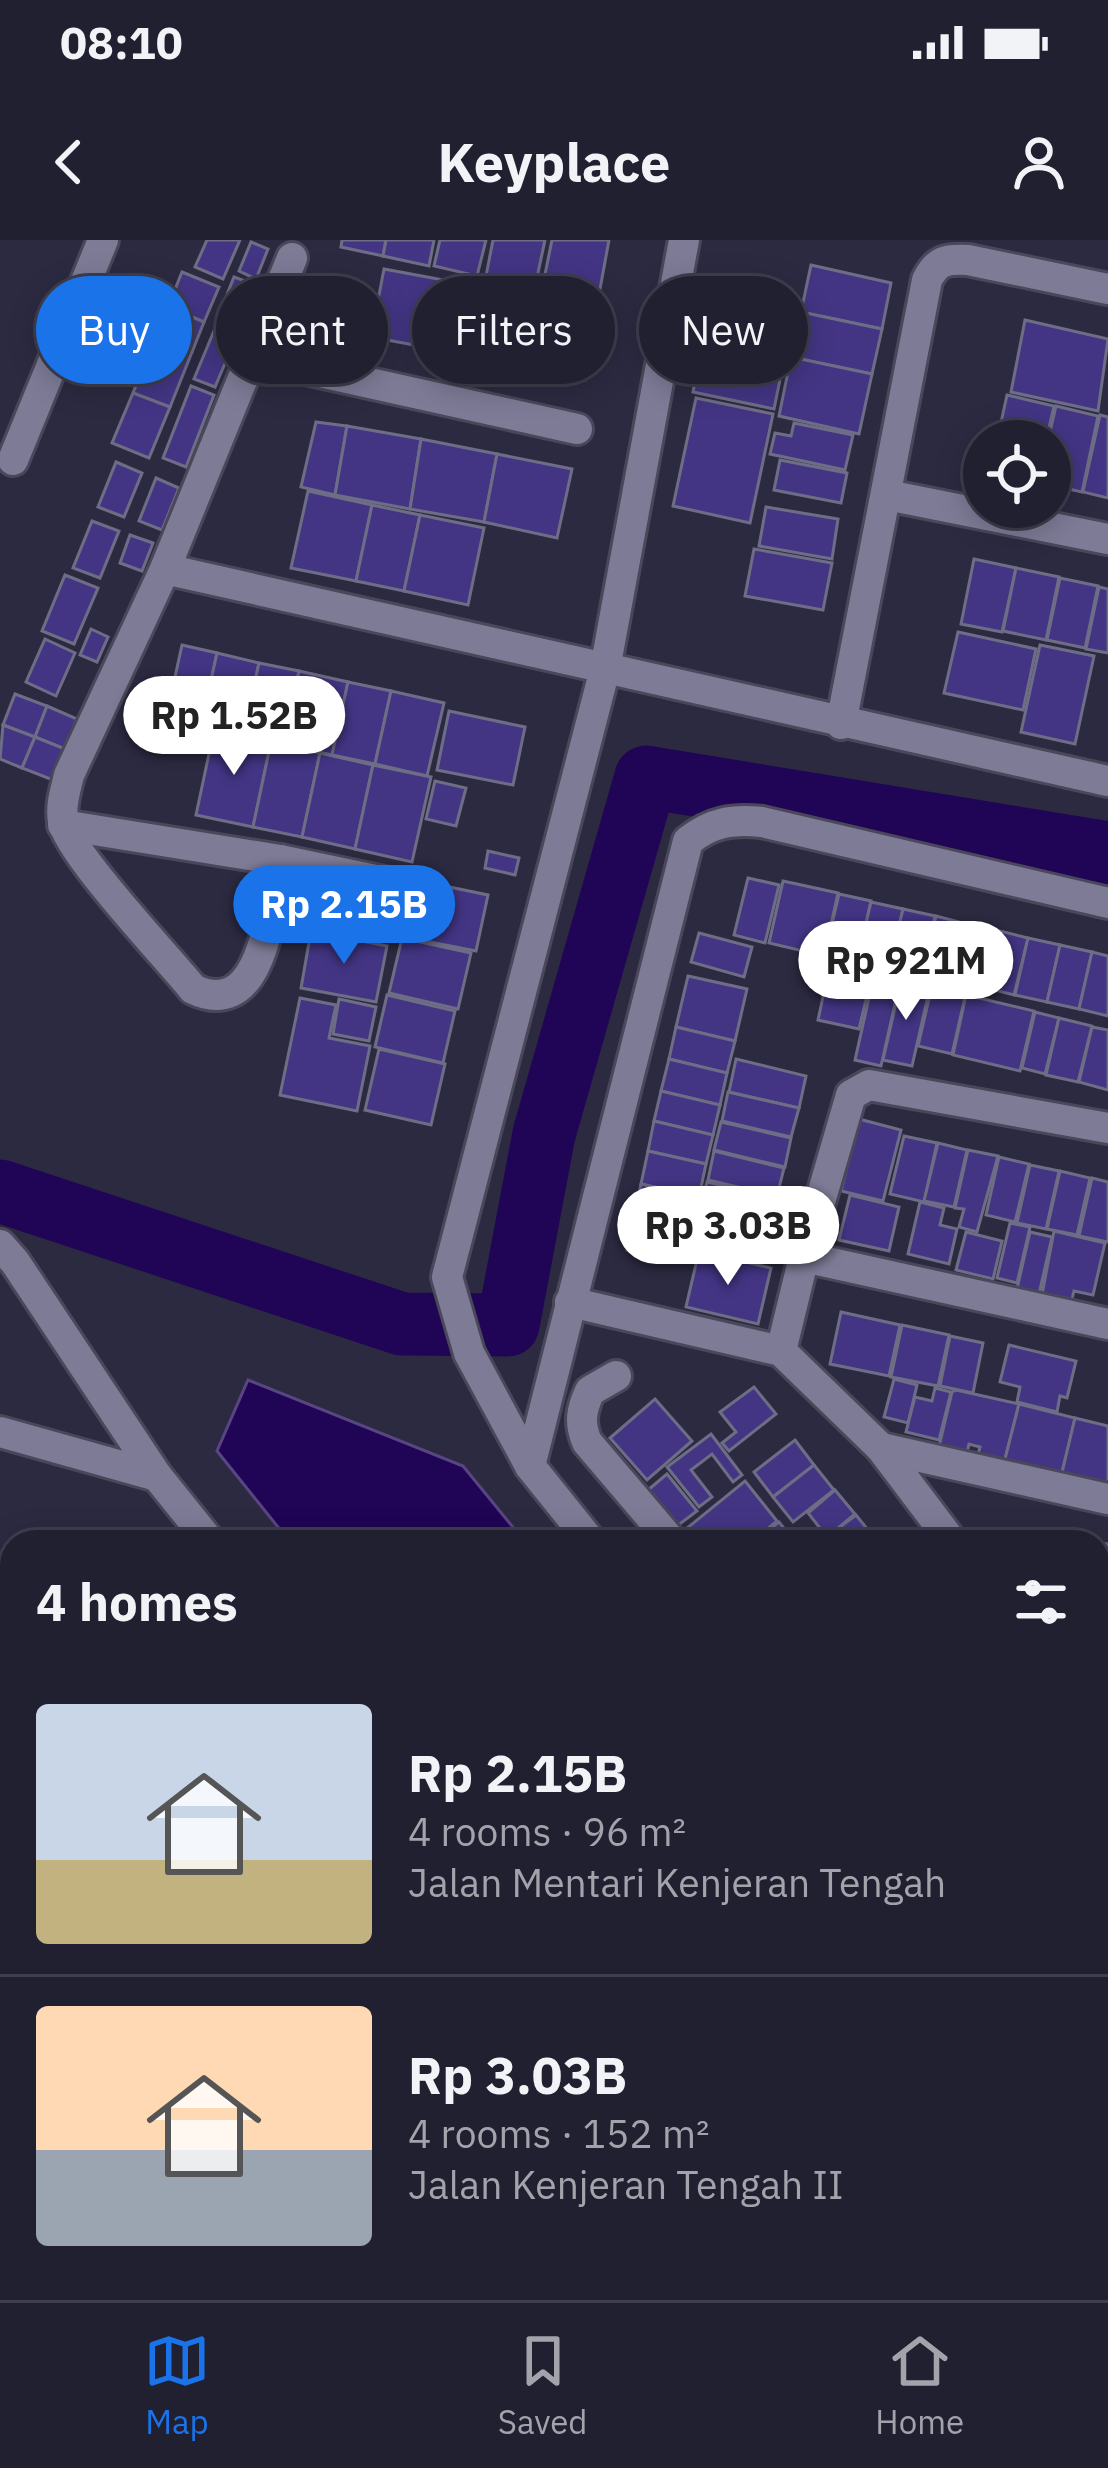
<!DOCTYPE html>
<meta charset="utf-8">
<style>
:root{--surface:#212031;--page:#292839;--text:#f1f3f6;--muted:#a2a3ab;--line:#3e3e4d;--accent:#1a73e8}
body{margin:0;font-family:"IBM Plex Sans",sans-serif;background:var(--page);color:var(--text);height:100vh;display:flex;flex-direction:column;font-size:45px;white-space:nowrap}
*{box-sizing:border-box;margin:0}
p{font-size:39px;color:var(--muted)}
.icon{flex:none;width:66px;height:66px;fill:none;stroke:currentColor;stroke-width:2;stroke-linecap:round;stroke-linejoin:round}
.map{position:relative;flex:1;overflow:hidden}
.panel{position:absolute;left:0px;top:1290px;width:1110px;height:771px;display:flex;flex-direction:column;background:var(--surface);border-radius:36px 36px 0 0;box-shadow:0 6px 30px #0003,0 0 0 3px var(--line)}
.panel>*{flex:none}
.guide{position:absolute;left:36px;top:36px;width:1038px;height:108px;display:flex;gap:24px}
.tools{position:absolute;left:963px;top:180px;display:grid;gap:24px}
.tools a{display:grid;place-items:center;width:108px;height:108px;border-radius:50%;background:var(--surface);box-shadow:0 6px 30px #0003,0 0 0 3px var(--line);font-size:60px}
.price{position:absolute;translate:-50% -102px;padding:0 27px;border-radius:42px;background:#fff;color:#222;font-size:39px;line-height:78px;filter:drop-shadow(0 3px 6px #0008)}
.price::after{content:'';position:absolute;left:50%;top:72px;width:36px;height:27px;margin-left:-18px;background:inherit;clip-path:polygon(0 0,100% 0,50% 100%)}
.price.on{background:var(--accent);color:#fff}
ul{padding:0;list-style:none}
li{display:flex;align-items:center;gap:36px;height:300px;padding:0 36px}
li+li{border-top:3px solid var(--line)}
li span{display:grid;place-items:center;flex:none;width:336px;height:240px;border-radius:12px;color:#555}
li>.icon{margin-inline-start:auto}
span .icon{width:144px;height:144px;fill:#fffc;stroke-width:1}
li b{font-size:51px}
h2{display:flex;justify-content:space-between;align-items:center;height:144px;padding:0 36px;font-size:51px}
.pill{padding:0 42px;border-radius:54px;background:var(--surface);box-shadow:0 6px 30px #0003,0 0 0 3px var(--line);font-size:42px;line-height:108px}
.pill.on{background:var(--accent);color:#fff}
.status{display:flex;justify-content:space-between;align-items:center;height:84px;padding:0 60px;background:var(--surface);direction:ltr}
.status svg{height:33px;fill:currentColor}
header{display:flex;justify-content:space-between;align-items:center;height:156px;padding:0 36px;background:var(--surface);font-size:54px;font-weight:700}
.tabs{display:flex;justify-content:space-around;align-items:center;height:168px;border-top:3px solid var(--line);background:var(--surface);font-size:33px;color:var(--muted)}
.tabs a{display:grid;justify-items:center;gap:6px}
.tabs .on{color:var(--accent)}
.map>svg:first-child{display:block}
</style>
<div class="status"><b>08:10</b><svg viewBox="0 0 49 12"><path d="M0 12V9h3v3zM5 12V6h3v6zM10 12V3h3v9zM15 12V0h3v12zM26 1h20v11H26zM47 4h2v5h-2z"/></svg></div>
<header><svg class="icon" aria-label="back" viewBox="0 0 24 24"><path d="M15 5l-7 7 7 7"/></svg>Keyplace<svg class="icon" aria-label="person" viewBox="0 0 24 24"><circle cx="12" cy="8" r="4"/><path d="M4 21q1-7 8-7t8 7"/></svg></header>
<div class="map">
<svg width="1108" height="2060" viewBox="0 0 1108 2060">
<rect width="100%" height="100%" fill="#2c2a41"/>
<!-- water -->
<g fill="#200455" stroke="#594583" stroke-width="3">
<path d="M248 1140 463 1226 525 1302H290L217 1211Z"/>
<path d="M1098 2004 1108 2016V2060H886L888 2049H1098Z"/>
</g>
<g fill="none" stroke-linecap="round" stroke-linejoin="round">
<!-- river -->
<path stroke="#200455" stroke-width="63" d="M0 951 402 1084 508 1085 544 894 646 537 1108 613"/>
</g>
<!-- building -->
<g fill="#433584" stroke="#6e6d86" stroke-width="3">
<path d="M207 0H240L223 39 195 27Z"/>
<path d="M342 0H386L383 16 341 7Z"/>
<path d="M386 0H434L429 26 383 16Z"/>
<path d="M440 0H486L477 36 434 26Z"/>
<path d="M493 0H545L535 47 486 36Z"/>
<path d="M552 0H609L598 60 542 49Z"/>
<path d="M251 2 268 9 256 39 239 31Z"/>
<path d="M811 25 891 43 882 89 801 72Z"/>
<path d="M384 29 454 42 441 110 371 97Z"/>
<path d="M182 32 219 47 204 82 168 67Z"/>
<path d="M234 37 256 45 239 86 218 77Z"/>
<path d="M458 43 520 55 507 123 444 111Z"/>
<path d="M523 55 599 69 585 140 510 125Z"/>
<path d="M168 67 204 82 192 112 155 98Z"/>
<path d="M801 72 882 89 872 134 791 117Z"/>
<path d="M1025 80 1108 99 1098 171 1011 152Z"/>
<path d="M216 86 237 95 215 147 194 139Z"/>
<path d="M155 98 192 112 170 167 133 153Z"/>
<path d="M704 98 785 115 774 169 693 152Z"/>
<path d="M791 117 872 134 859 194 779 176Z"/>
<path d="M191 146 214 155 186 227 163 218Z"/>
<path d="M133 153 170 167 149 218 112 203Z"/>
<path d="M1007 155 1054 166 1046 201H997Z"/>
<path d="M696 158 773 174 750 283 673 266Z"/>
<path d="M1056 166 1098 176 1082 252 1050 245 1048 201Z"/>
<path d="M1100 175 1108 177V258L1083 252Z"/>
<path d="M316 182 347 186 335 255 301 247Z"/>
<path d="M794 183 853 195 845 230 770 214 775 193 791 196Z"/>
<path d="M347 186 421 199 410 269 335 255Z"/>
<path d="M421 199 497 214 484 282 410 269Z"/>
<path d="M497 214 572 229 557 298 484 282Z"/>
<path d="M780 220 847 233 841 263 774 250Z"/>
<path d="M116 222 142 233 124 277 98 267Z"/>
<path d="M156 238 179 248 162 290 139 281Z"/>
<path d="M308 251 372 265 356 341 291 328Z"/>
<path d="M372 265 420 275 404 351 356 341Z"/>
<path d="M766 267 838 279 832 319 759 306Z"/>
<path d="M420 275 484 288 468 365 404 351Z"/>
<path d="M92 281 119 291 100 338 73 328Z"/>
<path d="M130 295 153 303 142 331 120 323Z"/>
<path d="M754 309 832 323 823 370 745 356Z"/>
<path d="M974 319 1016 328 1002 392 961 384Z"/>
<path d="M1016 328 1059 337 1046 400 1003 391Z"/>
<path d="M65 335 98 348 74 404 42 391Z"/>
<path d="M1060 338 1098 346 1085 408 1047 400Z"/>
<path d="M1099 347 1108 349V413L1086 409Z"/>
<path d="M91 389 108 397 97 422 80 415Z"/>
<path d="M958 392 1036 409 1023 470 944 453Z"/>
<path d="M45 399 75 413 56 456 26 442Z"/>
<path d="M182 405 217 413 201 486 166 478Z"/>
<path d="M1040 405 1094 416 1075 504 1021 492Z"/>
<path d="M217 413 259 423 243 495 201 486Z"/>
<path d="M259 423 299 431 283 504 243 495Z"/>
<path d="M299 431 348 442 332 515 283 504Z"/>
<path d="M348 442 391 451 375 524 332 515Z"/>
<path d="M391 451 444 463 427 536 375 524Z"/>
<path d="M15 454 47 466 35 497 3 485Z"/>
<path d="M47 466 77 479 65 509 35 497Z"/>
<path d="M449 471 525 487 513 545 437 530Z"/>
<path d="M3 485 35 497 22 528 0 519Z"/>
<path d="M214 490 271 502 253 587 196 575Z"/>
<path d="M35 497 65 509 53 540 22 528Z"/>
<path d="M271 502 320 513 302 597 253 587Z"/>
<path d="M320 513 373 525 355 609 302 597Z"/>
<path d="M373 525 431 537 412 622 355 609Z"/>
<path d="M435 541 466 548 456 586 426 579Z"/>
<path d="M488 611 519 618 515 635 485 628Z"/>
<path d="M748 638 779 645 765 703 734 695Z"/>
<path d="M411 639 488 655 476 711 399 696Z"/>
<path d="M783 641 838 653 824 716 769 703Z"/>
<path d="M839 654 871 661 858 718 826 710Z"/>
<path d="M871 662 903 669 890 725 858 718Z"/>
<path d="M903 669 935 676 922 733 890 725Z"/>
<path d="M936 676 963 683 950 740 923 733Z"/>
<path d="M964 683 996 690 983 747 951 740Z"/>
<path d="M996 690 1028 698 1014 755 983 747Z"/>
<path d="M311 691 387 706 376 762 301 748Z"/>
<path d="M699 693 752 707 744 737 691 722Z"/>
<path d="M402 698 471 713 458 769 389 753Z"/>
<path d="M1028 698 1060 705 1047 762 1015 755Z"/>
<path d="M1060 705 1092 712 1079 769 1047 762Z"/>
<path d="M1092 712 1108 716V776L1079 769Z"/>
<path d="M829 729 871 738 859 789 818 780Z"/>
<path d="M688 736 747 749 735 801 676 787Z"/>
<path d="M873 740 899 746 881 826 855 820Z"/>
<path d="M901 741 930 747 912 826 883 820Z"/>
<path d="M931 750 965 757 952 814 918 806Z"/>
<path d="M387 755 455 771 443 823 375 807Z"/>
<path d="M966 755 1034 771 1020 831 953 815Z"/>
<path d="M300 758 336 765 329 798 370 806 357 871 280 855Z"/>
<path d="M339 759 376 767 369 801 333 794Z"/>
<path d="M1035 772 1059 778 1045 834 1022 828Z"/>
<path d="M1059 778 1092 786 1078 842 1046 835Z"/>
<path d="M676 787 735 801 727 833 669 819Z"/>
<path d="M1092 787 1108 790V850L1079 842Z"/>
<path d="M379 809 445 824 431 885 365 870Z"/>
<path d="M669 819 727 833 720 865 661 851Z"/>
<path d="M736 819 806 836 799 868 729 852Z"/>
<path d="M661 851 720 865 713 895 654 881Z"/>
<path d="M728 852 799 868 791 897 722 881Z"/>
<path d="M859 879 901 890 883 961 841 951Z"/>
<path d="M654 881 713 895 706 924 648 911Z"/>
<path d="M721 882 791 898 785 927 714 910Z"/>
<path d="M904 896 937 903 924 962 890 954Z"/>
<path d="M938 903 967 910 954 967 924 961Z"/>
<path d="M968 910 998 916 977 992 959 987 964 969 955 968Z"/>
<path d="M648 911 706 924 699 957 641 944Z"/>
<path d="M714 911 784 928 777 956 708 940Z"/>
<path d="M999 917 1029 924 1015 982 986 975Z"/>
<path d="M1030 925 1059 931 1046 989 1017 983Z"/>
<path d="M1060 931 1090 938 1077 995 1047 989Z"/>
<path d="M1092 938 1108 942V1002L1079 996Z"/>
<path d="M707 942 777 958 769 991 699 975Z"/>
<path d="M641 944 699 957 691 993 633 981Z"/>
<path d="M850 955 899 967 889 1011 839 1000Z"/>
<path d="M920 962 944 968 940 985 957 989 949 1024 908 1014Z"/>
<path d="M700 977 768 992 760 1023 693 1007Z"/>
<path d="M633 981 691 993 685 1022 627 1010Z"/>
<path d="M1010 983 1030 987 1017 1043 997 1038Z"/>
<path d="M1054 991 1105 1003 1093 1055 1074 1051 1070 1067 1041 1060Z"/>
<path d="M966 992 1002 1001 993 1039 956 1030Z"/>
<path d="M1030 992 1052 997 1039 1054 1017 1049Z"/>
<path d="M699 1011 771 1028 758 1084 686 1067Z"/>
<path d="M841 1072 900 1085 889 1136 830 1124Z"/>
<path d="M902 1085 949 1095 938 1146 891 1137Z"/>
<path d="M950 1096 983 1103 973 1153 940 1146Z"/>
<path d="M1009 1105 1076 1121 1067 1158 1060 1156 1057 1172 1017 1162 1020 1147 1000 1142Z"/>
<path d="M894 1139 917 1145 908 1183 884 1177Z"/>
<path d="M754 1147 776 1174 729 1211 722 1203 736 1192 720 1172Z"/>
<path d="M935 1148 951 1152 939 1200 906 1192 915 1157 932 1161Z"/>
<path d="M956 1150 1019 1164 1003 1227 976 1221 980 1207 969 1204 965 1222 937 1215 952 1152Z"/>
<path d="M655 1159 692 1201 647 1240 610 1198Z"/>
<path d="M1019 1164 1075 1178 1060 1241 1003 1227Z"/>
<path d="M1075 1178 1108 1186V1253L1060 1241Z"/>
<path d="M711 1194 742 1235 733 1242 712 1214 691 1230 712 1257 699 1267 667 1227Z"/>
<path d="M795 1200 814 1225 773 1257 754 1232Z"/>
<path d="M814 1225 834 1250 793 1282 773 1257Z"/>
<path d="M667 1234 697 1271 677 1286 648 1250Z"/>
<path d="M745 1241 777 1281 751 1302H696L686 1289Z"/>
<path d="M835 1250 855 1274 827 1297 808 1273Z"/>
<path d="M856 1275 876 1300 832 1302 827 1297Z"/>
<path d="M779 1282 795 1302H754Z"/>
<path d="M1100 1303 1108 1304V1366L1098 1363Z"/>
<path d="M1098 1366 1108 1368 1102 1410 1098 1409Z"/>
<path d="M5 1403 12 1404V1465L0 1463V1424Z"/>
<path d="M1108 1553V1612L1098 1619V1559Z"/>
<path d="M1108 1709V1778L1107 1779 1098 1769V1718Z"/>
<path d="M0 1914 11 1917 0 1967Z"/>
<path d="M12 1928V2010L7 2009 8 2002 0 2000Z"/>
<path d="M194 2049H255L252 2060Z"/>
</g>
<g fill="none" stroke-linecap="round" stroke-linejoin="round">
<!-- service casing -->
<g stroke="#4a475a" stroke-width="24">
<path id="service" d="M428 2060 430 2049"/>
</g>
<!-- minor casing -->
<g stroke="#4a475a" stroke-width="36">
<g id="minor">
<path d="M252 117 577 189"/>
<path d="M13 220 103 0"/>
<path d="M887 255 1108 299"/>
<path d="M165 329 1108 541"/>
<path d="M841 484 927 40C937 20 946 19 968 20L1108 49"/>
<path d="M63 585 280 620 399 645"/>
<path d="M280 620C271 665 264 783 193 749 168 718 67 611 63 581 60 565 66 549 69 535L165 329 292 18"/>
<path d="M0 1005 15 1022 157 1236 210 1302"/>
<path d="M804 1017 851 855 869 845 1108 888"/>
<path d="M570 1062 781 1111 881 1208 952 1302"/>
<path d="M781 1111 804 1017 1108 1084"/>
<path d="M616 1136 590 1151C581 1170 579 1183 587 1202L672 1302"/>
<path d="M0 1192 157 1236"/>
<path d="M881 1208 1108 1259"/>
<path d="M530 1226 688 601C712 582 732 579 762 582L1108 663"/>
<path d="M591 1302 530 1226 469 1113 447 1037 605 429 684 0"/>
<path d="M1098 1462 1108 1464"/>
<path d="M1098 1488 1108 1500"/>
<path d="M0 1508 12 1515"/>
<path d="M0 1751 12 1754"/>
<path d="M1098 1805 1108 1817"/>
<path d="M1098 1896 1108 1908"/>
<path d="M0 2041 12 2043"/>
<path d="M36 2049 83 2060"/>
<path d="M334 2060 337 2049"/>
</g>
</g>
<!-- service -->
<use href="#service" stroke="#7d7b96" stroke-width="18"/>
<!-- minor -->
<use href="#minor" stroke="#7d7b96" stroke-width="30"/>
</g>
</svg>
<div class="tools">
<a><svg class="icon" aria-label="locate" viewBox="0 0 24 24"><circle cx="12" cy="12" r="6"/><path d="M12 2v4M12 18v4M2 12h4M18 12h4"/></svg></a>
</div>
<b class="price" style="left:234px;top:538px">Rp 1.52B</b>
<b class="price on" style="left:344px;top:727px">Rp 2.15B</b>
<b class="price" style="left:906px;top:783px">Rp 921M</b>
<b class="price" style="left:728px;top:1048px">Rp 3.03B</b>
<div class="guide">
<a class="pill on">Buy</a>
<a class="pill">Rent</a>
<a class="pill">Filters</a>
<a class="pill">New</a>
</div>
<section class="panel">
<h2>4 homes<svg class="icon" aria-label="filters" viewBox="0 0 24 24"><path d="M4 7h16M4 17h16"/><circle cx="9" cy="7" r="2"/><circle cx="15" cy="17" r="2"/></svg></h2>
<ul>
<li><span style="background:linear-gradient(#c9d6e8 65%,#c2b280 0)"><svg class="icon" aria-label="home" viewBox="0 0 24 24"><path d="M3 11l9-7 9 7M6 9v11h12V9"/></svg></span><div><b>Rp 2.15B</b><p>4 rooms · 96 m²</p><p>Jalan Mentari Kenjeran Tengah</p></div></li>
<li><span style="background:linear-gradient(#ffd9b3 60%,#9aa5b1 0)"><svg class="icon" aria-label="home" viewBox="0 0 24 24"><path d="M3 11l9-7 9 7M6 9v11h12V9"/></svg></span><div><b>Rp 3.03B</b><p>4 rooms · 152 m²</p><p>Jalan Kenjeran Tengah II</p></div></li>
</ul>
</section>
</div>
<nav class="tabs">
<a class="on"><svg class="icon" aria-label="map" viewBox="0 0 24 24"><path d="M3 6l6-2 6 2 6-2v14l-6 2-6-2-6 2zM9 4v14M15 6v14"/></svg>Map</a>
<a><svg class="icon" aria-label="saved" viewBox="0 0 24 24"><path d="M7 4h10v16l-5-4-5 4z"/></svg>Saved</a>
<a><svg class="icon" aria-label="home" viewBox="0 0 24 24"><path d="M3 11l9-7 9 7M6 9v11h12V9"/></svg>Home</a>
</nav>
